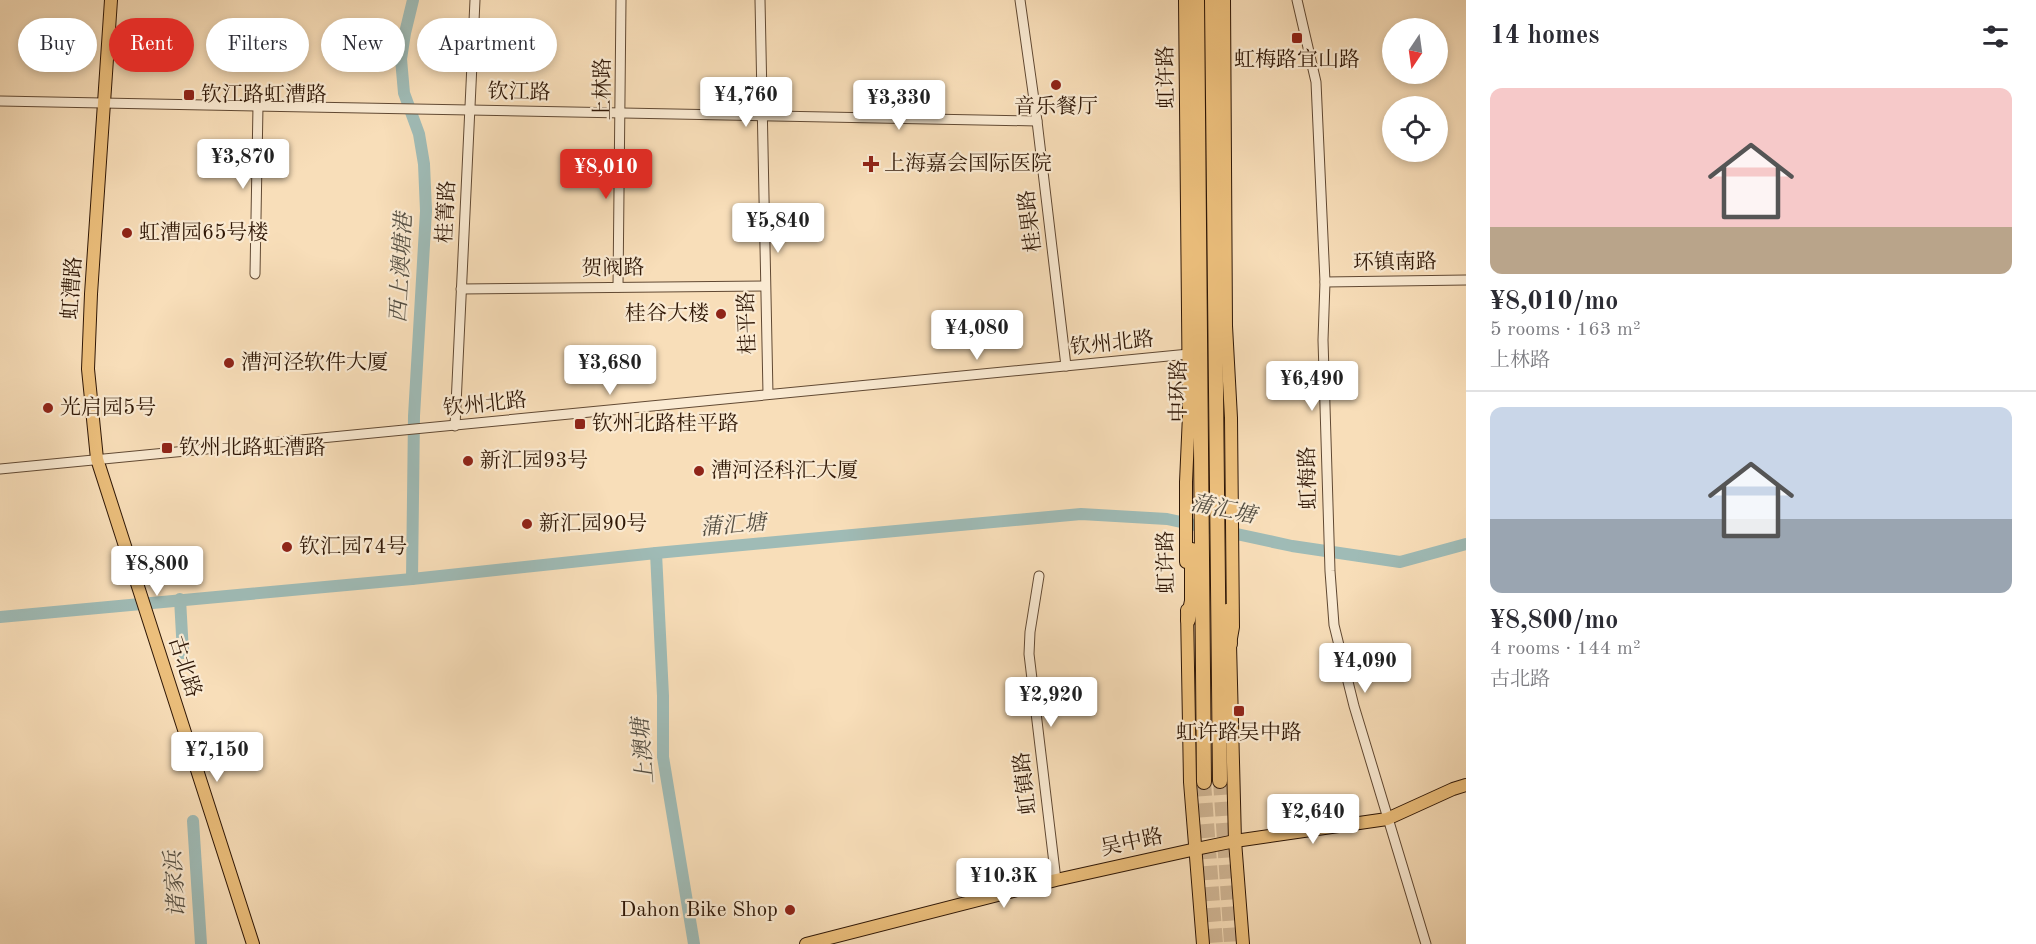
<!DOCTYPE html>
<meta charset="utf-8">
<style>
:root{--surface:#fff;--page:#f2f2f3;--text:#2b2b33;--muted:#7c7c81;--line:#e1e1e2;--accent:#d93025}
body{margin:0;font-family:"Old Standard TT","Noto Serif SC",serif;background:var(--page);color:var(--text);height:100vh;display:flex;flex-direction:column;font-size:22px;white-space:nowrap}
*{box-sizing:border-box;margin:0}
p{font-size:20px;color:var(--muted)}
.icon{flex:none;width:33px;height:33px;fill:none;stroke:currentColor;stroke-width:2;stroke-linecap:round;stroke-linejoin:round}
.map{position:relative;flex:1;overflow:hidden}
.drawer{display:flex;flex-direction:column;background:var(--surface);width:570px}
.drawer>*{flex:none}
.top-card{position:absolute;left:18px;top:18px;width:570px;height:54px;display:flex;gap:12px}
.needle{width:39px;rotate:193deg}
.fabs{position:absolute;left:1382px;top:18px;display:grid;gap:12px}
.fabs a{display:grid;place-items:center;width:66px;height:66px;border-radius:50%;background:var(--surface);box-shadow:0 3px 9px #0003;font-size:30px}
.price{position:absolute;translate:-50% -51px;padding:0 14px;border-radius:6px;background:#fff;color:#222;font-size:20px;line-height:39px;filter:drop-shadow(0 2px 3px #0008)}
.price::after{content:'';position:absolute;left:50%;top:36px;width:18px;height:14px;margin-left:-9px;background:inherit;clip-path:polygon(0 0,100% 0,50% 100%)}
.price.active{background:var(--accent);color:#fff}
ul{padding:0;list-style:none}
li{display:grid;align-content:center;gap:12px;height:318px;padding:0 24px}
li+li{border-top:2px solid var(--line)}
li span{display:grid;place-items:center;height:186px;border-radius:12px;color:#555}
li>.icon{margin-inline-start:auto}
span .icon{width:108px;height:108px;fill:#fffc;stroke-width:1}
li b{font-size:26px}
h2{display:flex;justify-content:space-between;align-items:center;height:72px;padding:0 24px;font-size:26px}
.tag{padding:0 21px;border-radius:27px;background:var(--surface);box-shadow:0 3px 9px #0003;font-size:21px;line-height:54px}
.tag.active{background:var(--accent);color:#fff}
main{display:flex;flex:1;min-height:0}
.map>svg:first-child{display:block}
</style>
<main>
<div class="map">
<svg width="1466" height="944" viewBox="0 0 1466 944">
<rect width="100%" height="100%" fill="#f8deb9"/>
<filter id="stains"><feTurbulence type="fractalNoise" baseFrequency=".00333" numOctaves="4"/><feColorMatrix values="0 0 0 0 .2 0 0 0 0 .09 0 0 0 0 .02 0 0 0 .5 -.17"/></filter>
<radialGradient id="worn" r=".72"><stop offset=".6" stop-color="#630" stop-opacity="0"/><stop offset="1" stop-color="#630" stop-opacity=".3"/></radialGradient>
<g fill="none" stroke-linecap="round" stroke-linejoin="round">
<!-- river -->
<g stroke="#9fbbb6" stroke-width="12">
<path d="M656 553 663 696V757L694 944"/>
<path d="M412 579 414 416 426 211 424 164 419 134 404 93 401 59 405 33 413 0"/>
<path d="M180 599 183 653"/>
<path d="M0 617 412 579 656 553 1081 514 1167 519 1292 546 1400 562 1466 544"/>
<path d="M193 821 201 944"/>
</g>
<!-- highway-tunnel -->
<g stroke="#d0b695" stroke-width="14" stroke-dasharray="14 7" stroke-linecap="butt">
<path d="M1220 781 1231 944"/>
<path d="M1204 782 1216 944"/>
</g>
<!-- minor casing -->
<g stroke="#614933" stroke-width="11">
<g id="minor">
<path d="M760 0 768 394"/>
<path d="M1020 0 1037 121 1066 366"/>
<path d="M1297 0 1316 82 1325 282 1323 340 1330 571 1334 625 1354 706 1426 944"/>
<path d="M0 101 1037 121"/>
<path d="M255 274 258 106"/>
<path d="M1325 282 1466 280"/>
<path d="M618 287 621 0"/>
<path d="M461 289 765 286"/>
<path d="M455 426 475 0"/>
<path d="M0 469 1189 354"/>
<path d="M1039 576 1030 632 1029 654 1056 880"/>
</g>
</g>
<!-- major casing -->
<g stroke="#2f1706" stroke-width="14">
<g id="major">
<path d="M111 0 91 294 88 369 97 459 253 944"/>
<path d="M1185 0 1189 415 1186 482V562"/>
<path d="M1224 0 1226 326 1231 418 1233 627 1230 644 1235 841 1243 944"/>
<path d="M1187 610 1190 782 1203 944"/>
<path d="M806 944 1056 880 1196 849 1235 841 1387 819 1453 789 1466 785"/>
</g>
</g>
<!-- highway casing -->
<g stroke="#2f1706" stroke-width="16">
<g id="highway">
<path d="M1197 0 1204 782"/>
<path d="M1212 0 1220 781"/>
<path d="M1227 611 1230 644"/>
<path d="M1188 620 1192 601V550"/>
</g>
</g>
<!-- minor -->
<use href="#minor" stroke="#faead2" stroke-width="9"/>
<!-- major -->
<use href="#major" stroke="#ecbf7c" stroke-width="12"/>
<!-- highway -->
<use href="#highway" stroke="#ecbf7c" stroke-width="14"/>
</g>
<!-- markers -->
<g fill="#8f2418" stroke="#faead2" stroke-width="2">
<rect x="1291" y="32" width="12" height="12" rx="3"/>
<circle cx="1056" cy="85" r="6"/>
<rect x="183" y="89" width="12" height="12" rx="3"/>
<path d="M868 155h6v6h6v6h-6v6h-6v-6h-6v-6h6z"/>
<circle cx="127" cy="233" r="6"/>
<circle cx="721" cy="314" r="6"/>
<circle cx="229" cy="363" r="6"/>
<circle cx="48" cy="408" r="6"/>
<rect x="574" y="418" width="12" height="12" rx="3"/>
<rect x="161" y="442" width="12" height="12" rx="3"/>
<circle cx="468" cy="461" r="6"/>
<circle cx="699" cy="471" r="6"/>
<circle cx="527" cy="524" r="6"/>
<circle cx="287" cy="547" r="6"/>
<rect x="1233" y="705" width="12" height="12" rx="3"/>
<circle cx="790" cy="910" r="6"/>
</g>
<g text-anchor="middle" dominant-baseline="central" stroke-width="4.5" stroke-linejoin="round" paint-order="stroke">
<!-- poi labels -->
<g font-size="21" fill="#2f1706" stroke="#faead2" text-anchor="start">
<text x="1297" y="60" text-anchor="middle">虹梅路宜山路</text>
<text x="201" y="95">钦江路虹漕路</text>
<text x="1056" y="107" text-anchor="middle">音乐餐厅</text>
<text x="884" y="164">上海嘉会国际医院</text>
<text x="139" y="233">虹漕园65号楼</text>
<text x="709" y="314" text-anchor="end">桂谷大楼</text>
<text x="241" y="363">漕河泾软件大厦</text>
<text x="60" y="408">光启园5号</text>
<text x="592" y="424">钦州北路桂平路</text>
<text x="179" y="448">钦州北路虹漕路</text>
<text x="480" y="461">新汇园93号</text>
<text x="711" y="471">漕河泾科汇大厦</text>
<text x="539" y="524">新汇园90号</text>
<text x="299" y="547">钦汇园74号</text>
<text x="1239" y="733" text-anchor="middle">虹许路吴中路</text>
<text x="778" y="910" text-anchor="end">Dahon Bike Shop</text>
</g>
<!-- street labels -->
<g font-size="21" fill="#2f1706" stroke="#faead2">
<text transform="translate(1167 77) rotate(-91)">虹许路</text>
<text transform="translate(603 89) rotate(-90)">上林路</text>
<text transform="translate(519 93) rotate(1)">钦江路</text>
<text transform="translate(447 212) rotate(-87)">桂箐路</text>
<text transform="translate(1031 221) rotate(-97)">桂果路</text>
<text transform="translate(1395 263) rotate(-1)">环镇南路</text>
<text transform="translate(613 269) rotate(-1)">贺阀路</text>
<text transform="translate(73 288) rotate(-86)">虹漕路</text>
<text transform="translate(748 323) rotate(-92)">桂平路</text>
<text transform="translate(1112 344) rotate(-6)">钦州北路</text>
<text transform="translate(1179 391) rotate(-90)">中环路</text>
<text transform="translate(485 405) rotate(-6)">钦州北路</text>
<text transform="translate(1309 478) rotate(-92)">虹梅路</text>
<text transform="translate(1167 562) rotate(-91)">虹许路</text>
<text transform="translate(184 667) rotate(72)">古北路</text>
<text transform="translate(1026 783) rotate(-97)">虹镇路</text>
<text transform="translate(1132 843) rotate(-12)">吴中路</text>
</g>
<!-- water labels -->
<g font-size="22" font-style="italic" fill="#565044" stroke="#faead2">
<text transform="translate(402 268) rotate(-87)">西上澳塘港</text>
<text transform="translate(1223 510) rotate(12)">蒲汇塘</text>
<text transform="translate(733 526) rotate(-5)">蒲汇塘</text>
<text transform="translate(644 751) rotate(-95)">上澳塘</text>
<text transform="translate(176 884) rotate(-94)">诸家浜</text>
</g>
</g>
<rect width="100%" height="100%" filter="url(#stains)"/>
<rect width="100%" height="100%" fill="url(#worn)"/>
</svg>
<div class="fabs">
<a><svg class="needle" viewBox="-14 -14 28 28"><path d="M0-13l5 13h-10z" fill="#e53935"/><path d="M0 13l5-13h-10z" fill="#7c7c81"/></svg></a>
<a><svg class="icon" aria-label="locate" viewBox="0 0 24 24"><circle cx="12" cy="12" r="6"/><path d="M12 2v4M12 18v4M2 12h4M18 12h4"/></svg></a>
</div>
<b class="price" style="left:746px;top:128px">¥4,760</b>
<b class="price" style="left:899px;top:131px">¥3,330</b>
<b class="price" style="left:243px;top:190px">¥3,870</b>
<b class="price active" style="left:606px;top:200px">¥8,010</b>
<b class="price" style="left:778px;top:254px">¥5,840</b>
<b class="price" style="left:977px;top:361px">¥4,080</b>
<b class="price" style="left:610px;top:396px">¥3,680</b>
<b class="price" style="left:1312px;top:412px">¥6,490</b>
<b class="price" style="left:157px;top:597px">¥8,800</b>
<b class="price" style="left:1365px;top:694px">¥4,090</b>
<b class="price" style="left:1051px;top:728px">¥2,920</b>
<b class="price" style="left:217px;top:783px">¥7,150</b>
<b class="price" style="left:1313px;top:845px">¥2,640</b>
<b class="price" style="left:1004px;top:909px">¥10.3K</b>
<div class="top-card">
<a class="tag">Buy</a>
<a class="tag active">Rent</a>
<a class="tag">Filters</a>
<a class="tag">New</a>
<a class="tag">Apartment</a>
</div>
</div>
<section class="drawer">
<h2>14 homes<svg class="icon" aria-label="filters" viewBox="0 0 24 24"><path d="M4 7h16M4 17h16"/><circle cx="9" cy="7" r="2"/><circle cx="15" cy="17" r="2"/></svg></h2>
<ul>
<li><span style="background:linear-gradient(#f6c9c9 75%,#b9a48a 0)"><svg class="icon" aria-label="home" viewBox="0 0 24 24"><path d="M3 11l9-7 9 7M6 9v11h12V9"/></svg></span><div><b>¥8,010/mo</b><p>5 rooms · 163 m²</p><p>上林路</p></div></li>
<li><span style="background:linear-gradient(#c9d6e8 60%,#9aa5b1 0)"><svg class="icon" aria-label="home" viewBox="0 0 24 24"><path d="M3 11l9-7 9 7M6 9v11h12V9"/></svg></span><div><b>¥8,800/mo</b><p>4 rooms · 144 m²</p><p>古北路</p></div></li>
</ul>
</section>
</main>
